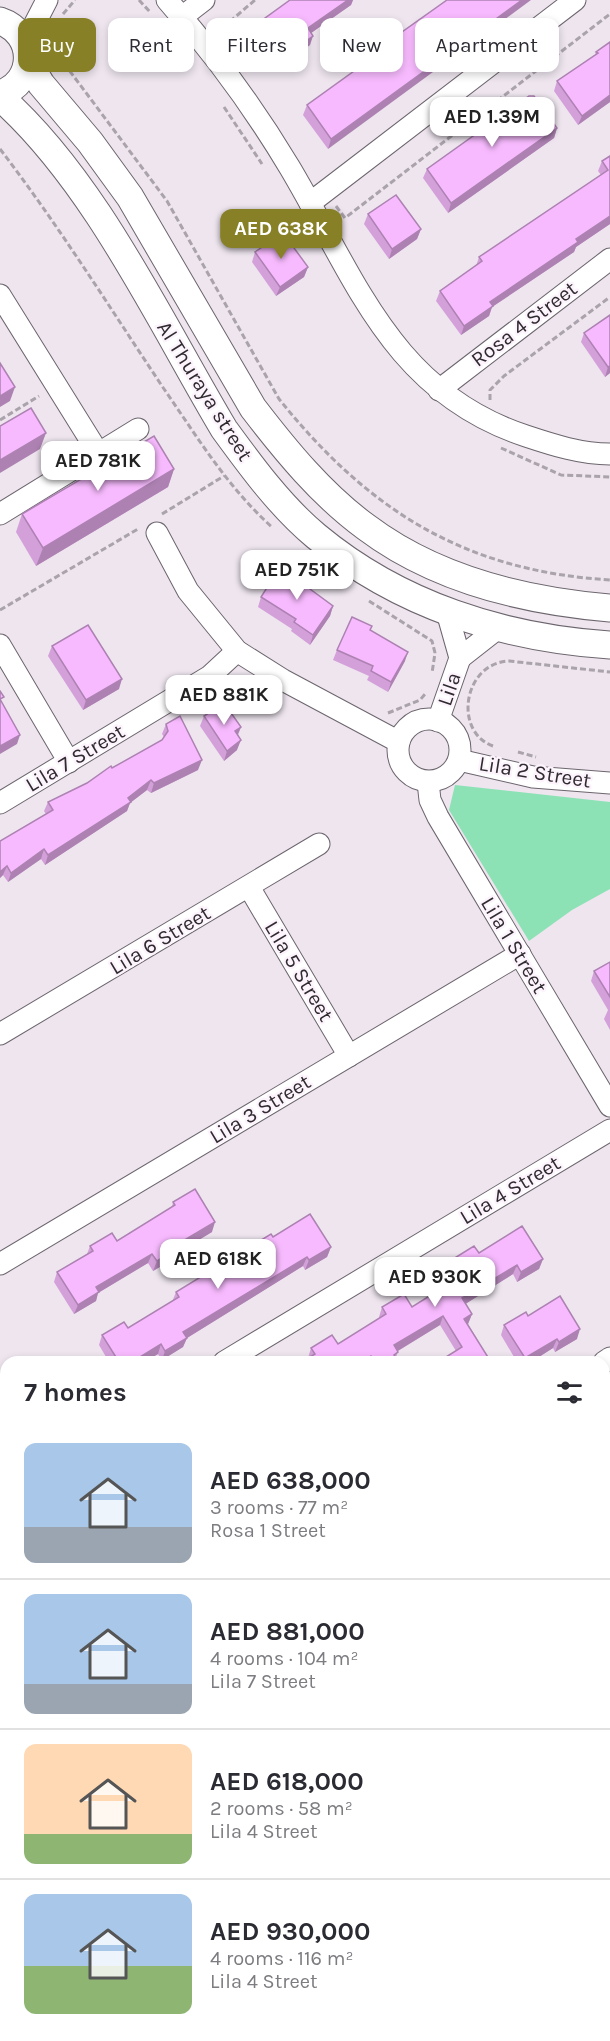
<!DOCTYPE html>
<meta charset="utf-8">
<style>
:root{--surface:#fff;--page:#f7f7f7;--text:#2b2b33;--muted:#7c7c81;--line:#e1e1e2;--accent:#878027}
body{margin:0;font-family:Karla,sans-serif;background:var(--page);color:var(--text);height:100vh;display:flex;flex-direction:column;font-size:22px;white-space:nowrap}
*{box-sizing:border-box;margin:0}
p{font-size:20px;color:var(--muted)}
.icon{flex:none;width:33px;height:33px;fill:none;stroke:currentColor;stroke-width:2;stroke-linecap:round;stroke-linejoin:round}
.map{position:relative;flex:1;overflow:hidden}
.details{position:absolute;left:0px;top:1356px;width:610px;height:686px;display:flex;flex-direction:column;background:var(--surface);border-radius:18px 18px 0 0;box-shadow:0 3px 9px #0003}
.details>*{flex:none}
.top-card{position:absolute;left:18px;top:18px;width:574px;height:54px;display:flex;gap:12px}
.price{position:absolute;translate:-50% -51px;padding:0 14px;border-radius:12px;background:#fff;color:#222;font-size:20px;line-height:39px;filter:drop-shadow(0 2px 3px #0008)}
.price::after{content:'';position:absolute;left:50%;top:36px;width:18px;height:14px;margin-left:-9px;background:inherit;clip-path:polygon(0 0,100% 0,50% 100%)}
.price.active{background:var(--accent);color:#fff}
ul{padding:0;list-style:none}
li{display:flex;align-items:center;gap:18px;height:150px;padding:0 24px}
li+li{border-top:2px solid var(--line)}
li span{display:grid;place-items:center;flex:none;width:168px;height:120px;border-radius:12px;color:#555}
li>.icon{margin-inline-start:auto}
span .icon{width:72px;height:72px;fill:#fffc;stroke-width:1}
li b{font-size:26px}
h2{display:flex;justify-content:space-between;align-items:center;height:72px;padding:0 24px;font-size:26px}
.chip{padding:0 21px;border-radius:12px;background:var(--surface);box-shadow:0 3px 9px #0003;font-size:21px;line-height:54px}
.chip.active{background:var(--accent);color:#fff}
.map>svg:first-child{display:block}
</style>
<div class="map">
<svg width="610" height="2041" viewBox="0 0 610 2041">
<rect width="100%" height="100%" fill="#eee5ef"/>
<!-- green -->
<path fill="#8ce2b5" d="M455 785 610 802V889L572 910 529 941 449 810Z"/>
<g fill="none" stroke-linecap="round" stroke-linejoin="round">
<!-- minor casing -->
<g stroke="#6c656d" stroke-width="23">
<g id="minor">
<path d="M167 0C213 52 254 108 290 168 356 279 392 392 526 436 553 445 581 454 610 454"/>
<path d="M182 17 204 0"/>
<path d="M27 47 31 31 47 0"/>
<path d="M310 203 575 0"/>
<path d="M0 295 99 454"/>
<path d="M439 390 610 259"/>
<path d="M0 514 138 429"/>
<path d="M157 533 188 591 237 651 283 680 399 742"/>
<path d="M0 645 69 762"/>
<path d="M460 658 497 629"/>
<circle cx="429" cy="750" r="31"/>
<path d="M438 721 460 658 447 612"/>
<path d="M459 760 533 777 610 783"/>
<path d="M428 782 430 800 438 817 610 1106"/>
<path d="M0 803 210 676 237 651"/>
<path d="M249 887 349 1056"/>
<path d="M0 1034 319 844"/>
<path d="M0 1264 520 954"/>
<path d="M224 1362 610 1130"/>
<path d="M604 1362 610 1358"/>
<path d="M0 1485H6"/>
<path d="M0 1505 6 1536"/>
</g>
</g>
<!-- tertiary casing -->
<g stroke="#6c656d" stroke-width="29">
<g id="tertiary">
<path d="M0 21C36 33 37 82 0 94"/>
<path d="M28 62 41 84 90 142 130 197 253 408C286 451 322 495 366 527 435 579 526 601 610 608"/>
<path d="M0 97C95 181 159 320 224 429 251 466 280 506 316 536 399 605 503 638 610 645"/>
<path d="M604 1711 610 1707"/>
<path d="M0 1991 6 1992"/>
<path d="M64 2041 73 2036"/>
</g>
</g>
<!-- primary casing -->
<g stroke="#6c656d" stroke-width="35">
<g id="primary">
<path d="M604 1774 610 1771"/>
<path d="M604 1885 610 1882"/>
<path d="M149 2041 158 2036"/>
<path d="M339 2041 348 2036"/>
</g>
</g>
<!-- path -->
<g stroke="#aaa3ab" stroke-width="3" stroke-dasharray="6 3" stroke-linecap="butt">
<path d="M139 0 150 12"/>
<path d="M63 14 75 0"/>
<path d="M55 30V46L60 58 167 201 279 399C369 511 465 571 610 580"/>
<path d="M224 38 227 24 255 0"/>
<path d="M224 107 262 164"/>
<path d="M0 149C59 226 110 308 164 389 198 438 228 488 273 528"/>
<path d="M336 206 345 218 610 14"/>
<path d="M490 400V390L504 376 610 297"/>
<path d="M0 420 39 396"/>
<path d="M501 448 561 475 610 477"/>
<path d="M162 514 224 476"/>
<path d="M369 601 432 641 435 653 432 673"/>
<path d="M0 610 138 529"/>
<path d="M388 713 420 700 426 693"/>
<path d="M493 746C453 732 463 663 509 661L610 672"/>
<path d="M518 752 536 757"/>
<path d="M604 1496 610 1493"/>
<path d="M0 1794 6 1795"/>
</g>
<!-- minor -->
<use href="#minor" stroke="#fff" stroke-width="21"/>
<!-- tertiary -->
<use href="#tertiary" stroke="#fff" stroke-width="27"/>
<!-- primary -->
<use href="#primary" stroke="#fff" stroke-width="33"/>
</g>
<!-- wall -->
<g fill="#d4a0da">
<path d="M290 0H353L351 5 311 33 310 45 282 65 257 31 261 21Z"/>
<path d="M447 0 328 149 303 115 307 105 393 44 395 37Z"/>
<path d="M610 42V102L578 125 554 91 557 81 595 55 596 52Z"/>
<path d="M557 128 554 138 448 213 423 178 427 169Z"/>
<path d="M610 156V224L576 247 574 252 492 307 489 316 461 335 436 301 440 291 476 266 479 257 601 175 598 171 602 161Z"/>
<path d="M368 214 421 229 417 239 389 259 364 224Z"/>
<path d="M255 252 308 267 304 277 276 296 252 262Z"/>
<path d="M610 315V373L605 377 581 342 584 333Z"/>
<path d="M174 469 168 487 36 566 16 532 22 514Z"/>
<path d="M261 597 333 606 330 616 310 645 291 631 292 629 258 607Z"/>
<path d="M370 630 405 661 388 692 367 680 369 676 333 660 337 650Z"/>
<path d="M52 646 119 689 83 710 48 656Z"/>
<path d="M204 716 241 727 238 735 237 750 224 761 200 726Z"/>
<path d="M166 724 198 770 151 793 147 790 130 803 127 811 45 865 41 859 8 882 3 875 0 878V841L46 814 44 811 48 802 87 783 162 740 164 737 162 734Z"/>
<path d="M610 962V1030L604 1019 608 1010 591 981 594 971Z"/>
<path d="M173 1202 212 1232 177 1253 175 1258 153 1271 148 1263 98 1293 96 1301 74 1314 54 1282 57 1272 87 1254 90 1246 117 1241 172 1207Z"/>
<path d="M273 1237 331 1247 327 1257 305 1270 303 1266 187 1338 183 1347 162 1360 158 1354 144 1362H109L99 1345 102 1335 128 1328 172 1302 176 1292Z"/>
<path d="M479 1253 543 1259 539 1269 517 1282 513 1274 465 1304 472 1314 468 1324 491 1362 456 1351 440 1325 398 1351 396 1358 398 1362H302L308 1358 311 1348 338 1344 379 1319V1317L382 1307H412L456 1279 449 1269 453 1259Z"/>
<path d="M528 1316 577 1339 555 1352 553 1348 531 1362H517L501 1335 504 1325Z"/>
</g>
<!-- shaded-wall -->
<g fill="#ad82b2">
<path d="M348 0H353L351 5 304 38 308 28Z"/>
<path d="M522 0H531L328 149 331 139Z"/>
<path d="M313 36 310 45 282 65 285 56Z"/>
<path d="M610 95V102L578 125 582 116Z"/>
<path d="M557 128 554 138 448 213 451 203Z"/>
<path d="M610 216V224L576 247 574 252 492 307 489 316 461 335 464 326 490 302 576 239Z"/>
<path d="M421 229 417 239 389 259 392 249Z"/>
<path d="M308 267 304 277 276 296 280 287Z"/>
<path d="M610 366V373L605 377 608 367Z"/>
<path d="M15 387 10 401 0 407V396Z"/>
<path d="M46 433 40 449 0 473V460Z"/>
<path d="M174 469 168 487 36 566 43 548Z"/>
<path d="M333 606 330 616 310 645 313 635Z"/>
<path d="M408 652 405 661 388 692 391 682Z"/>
<path d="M122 679 119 689 83 710 86 700Z"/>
<path d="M241 727 237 736 235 731Z"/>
<path d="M20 735 17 744 0 754V746Z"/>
<path d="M241 740 237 750 224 761 227 751Z"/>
<path d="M202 760 198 770 151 793 154 783Z"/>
<path d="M151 780 147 790 130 803 127 811 45 865 48 855 128 798Z"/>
<path d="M44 849 41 859 8 882 11 873Z"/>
<path d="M7 866 3 875 0 878V872Z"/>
<path d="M215 1222 212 1232 177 1253 175 1258 153 1271 157 1261 176 1245Z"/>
<path d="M331 1247 327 1257 305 1270 309 1260Z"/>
<path d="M152 1254 148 1263 98 1293 96 1301 74 1314 78 1305 96 1287Z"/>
<path d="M307 1257 303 1266 187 1338 183 1347 162 1360 165 1351 183 1332Z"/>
<path d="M543 1259 539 1269 517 1282 521 1272Z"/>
<path d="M517 1265 513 1274 459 1308 462 1298Z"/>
<path d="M472 1314 468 1324 461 1329 464 1319Z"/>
<path d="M443 1316 440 1325 391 1355 394 1345Z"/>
<path d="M580 1329 577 1339 555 1352 559 1342Z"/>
<path d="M557 1339 553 1348 531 1362H523L525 1358Z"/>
<path d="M161 1344 158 1354 144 1362H132Z"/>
<path d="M371 1356 369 1362H361Z"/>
<path d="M610 1444V1451L604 1454V1447Z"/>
<path d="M6 1694V1702L0 1705V1697Z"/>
</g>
<!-- building -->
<g fill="#f7bafe" stroke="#ad82b2" stroke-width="1.5">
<path d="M290 0H348L308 28 313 36 285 56 261 21Z"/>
<path d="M447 0H522L331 139 307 105 397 40 395 37Z"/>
<path d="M610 42V95L582 116 557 81 598 53 596 52Z"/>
<path d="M529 96H534L557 128 451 203 427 169Z"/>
<path d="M610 156V216L576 239 578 242 490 302 493 306 464 326 440 291 482 261 479 257 608 170 602 161Z"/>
<path d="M396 195 421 229 392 249 368 214Z"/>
<path d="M283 233 308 267 280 287 255 252Z"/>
<path d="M610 315V366L608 367 584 333Z"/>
<path d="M0 363 15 387 0 396Z"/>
<path d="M31 408 46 433 0 460V426Z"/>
<path d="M154 436 174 469 43 548 22 514Z"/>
<path d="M280 567 333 606 313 635 294 622 296 619 261 597Z"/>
<path d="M352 617 372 626 370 630 408 652 391 682 371 671 373 666 337 650Z"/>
<path d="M88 625 122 679 86 700 52 646Z"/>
<path d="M0 691 4 697 0 699 20 735 0 746Z"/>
<path d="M224 703 241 727 235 731 241 740 227 751 204 716Z"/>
<path d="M180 716 202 760 154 783 151 780 128 798 131 802 48 855 44 849 11 873 7 866 0 872V841L53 810 48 802 87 783 111 766 112 768 162 740 168 731 166 724Z"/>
<path d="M610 962V997L594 971Z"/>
<path d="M195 1189 215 1222 176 1245 178 1248 157 1261 152 1254 96 1287 99 1292 78 1305 57 1272 93 1251 90 1246 112 1233 117 1241 175 1205 173 1202Z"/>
<path d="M310 1214 331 1247 309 1260 307 1257 183 1332 187 1338 165 1351 161 1344 132 1362H119L102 1335 124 1322 128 1328 179 1297 176 1292 271 1234 273 1237Z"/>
<path d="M522 1226 543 1259 521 1272 517 1265 462 1298 472 1314 464 1319 491 1362H438L462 1347 443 1316 394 1345 398 1352 394 1355 398 1362H375L371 1356 361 1362H302L315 1354 311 1348 332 1335 338 1344 386 1314 382 1307 404 1294 412 1307 463 1275 453 1259 474 1246 479 1253Z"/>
<path d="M560 1296 580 1329 559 1342 557 1339 525 1358 504 1325 526 1312 528 1316Z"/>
<path d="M610 1391V1444L604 1447V1398L606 1397 604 1394Z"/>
<path d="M0 1635 6 1657V1694L0 1697Z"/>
</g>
<g text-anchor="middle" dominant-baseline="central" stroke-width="4.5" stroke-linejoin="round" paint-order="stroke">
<!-- street labels -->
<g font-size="21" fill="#2f2b2f" stroke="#fcf3fc">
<text transform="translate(524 324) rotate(-37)">Rosa 4 Street</text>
<text transform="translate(205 391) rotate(58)">Al Thuraya street</text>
<text transform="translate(449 689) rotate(-71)">Lila</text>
<text transform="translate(75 758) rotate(-31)">Lila 7 Street</text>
<text transform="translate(535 772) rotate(9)">Lila 2 Street</text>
<text transform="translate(160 940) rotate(-31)">Lila 6 Street</text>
<text transform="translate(514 945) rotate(59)">Lila 1 Street</text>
<text transform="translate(299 971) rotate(59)">Lila 5 Street</text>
<text transform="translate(260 1109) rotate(-31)">Lila 3 Street</text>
<text transform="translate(510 1190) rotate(-31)">Lila 4 Street</text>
</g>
</g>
</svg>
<b class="price" style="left:492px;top:148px">AED 1.39M</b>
<b class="price active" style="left:281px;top:260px">AED 638K</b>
<b class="price" style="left:98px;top:492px">AED 781K</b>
<b class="price" style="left:297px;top:601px">AED 751K</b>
<b class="price" style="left:224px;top:726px">AED 881K</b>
<b class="price" style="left:218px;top:1290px">AED 618K</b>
<b class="price" style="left:435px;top:1308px">AED 930K</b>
<div class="top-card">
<a class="chip active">Buy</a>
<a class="chip">Rent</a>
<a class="chip">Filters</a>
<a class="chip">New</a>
<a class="chip">Apartment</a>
</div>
<section class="details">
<h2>7 homes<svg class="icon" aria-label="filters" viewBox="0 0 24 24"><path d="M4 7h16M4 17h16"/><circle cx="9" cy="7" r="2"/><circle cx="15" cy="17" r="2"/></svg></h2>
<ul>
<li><span style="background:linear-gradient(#a9c7e8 70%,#9aa5b1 0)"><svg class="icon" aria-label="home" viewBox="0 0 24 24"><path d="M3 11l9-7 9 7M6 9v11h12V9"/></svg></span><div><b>AED 638,000</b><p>3 rooms · 77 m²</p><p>Rosa 1 Street</p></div></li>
<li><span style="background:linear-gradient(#a9c7e8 75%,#9aa5b1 0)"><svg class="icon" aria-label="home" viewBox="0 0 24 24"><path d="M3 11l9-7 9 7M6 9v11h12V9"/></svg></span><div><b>AED 881,000</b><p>4 rooms · 104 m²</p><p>Lila 7 Street</p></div></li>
<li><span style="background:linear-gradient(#ffd9b3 75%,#8fb573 0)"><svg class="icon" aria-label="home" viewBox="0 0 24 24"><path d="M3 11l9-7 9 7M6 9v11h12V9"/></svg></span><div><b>AED 618,000</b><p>2 rooms · 58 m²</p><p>Lila 4 Street</p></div></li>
<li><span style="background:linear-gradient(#a9c7e8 60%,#8fb573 0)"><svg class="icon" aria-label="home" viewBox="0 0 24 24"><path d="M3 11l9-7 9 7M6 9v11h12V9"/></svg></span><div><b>AED 930,000</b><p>4 rooms · 116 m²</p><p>Lila 4 Street</p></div></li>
</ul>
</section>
</div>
